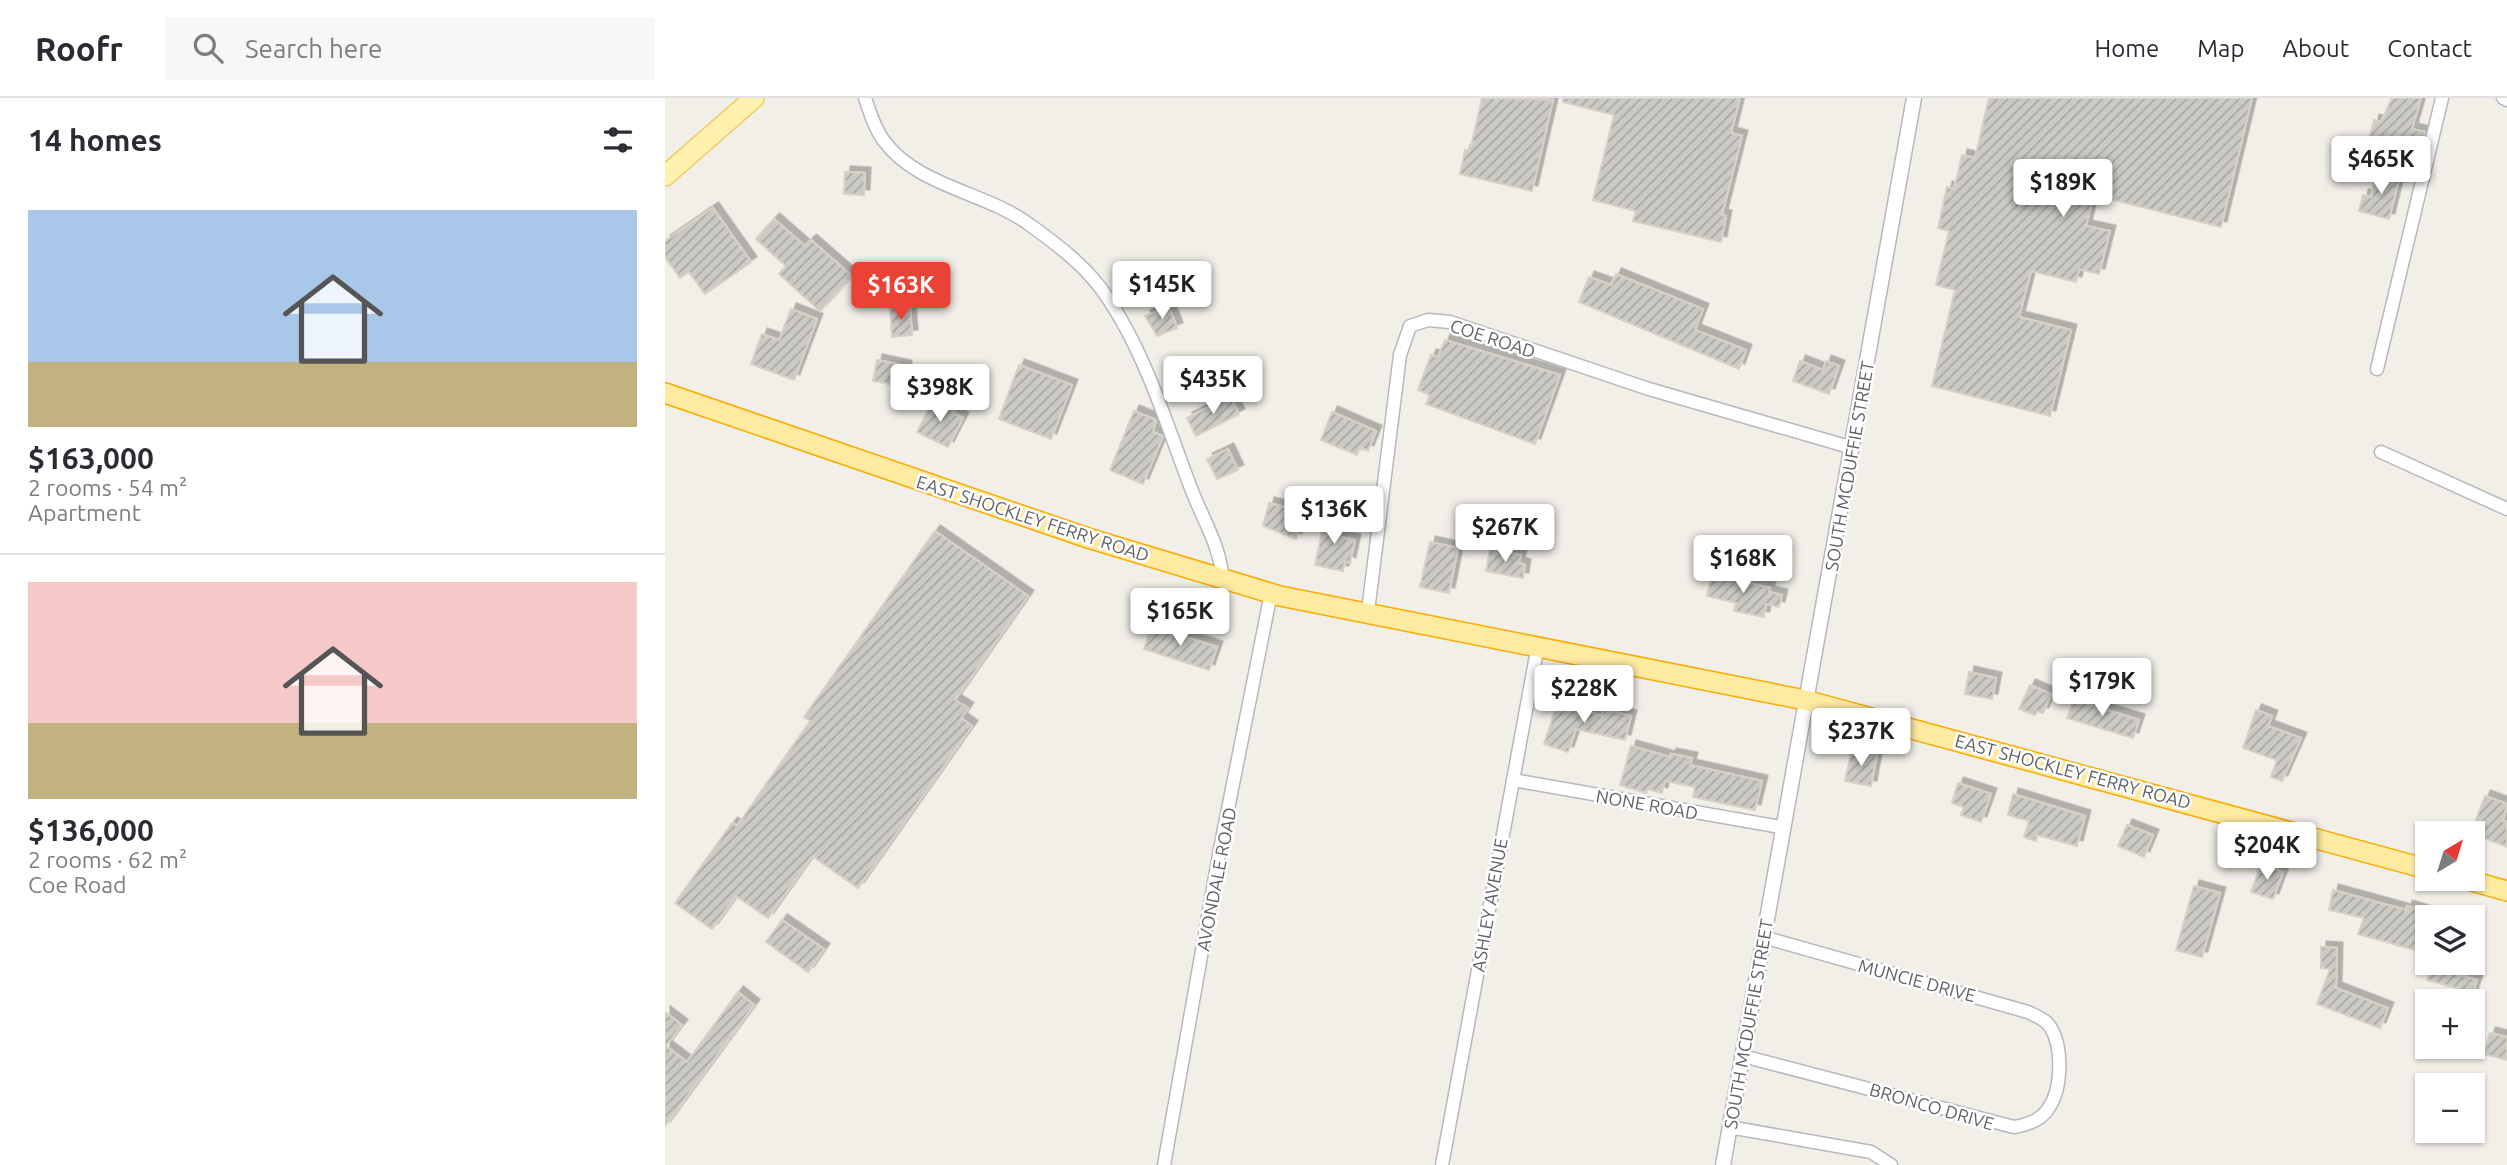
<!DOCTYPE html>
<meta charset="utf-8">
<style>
:root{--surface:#fff;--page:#f7f7f7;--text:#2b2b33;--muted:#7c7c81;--line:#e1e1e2;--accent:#ea4335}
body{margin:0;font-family:Ubuntu,sans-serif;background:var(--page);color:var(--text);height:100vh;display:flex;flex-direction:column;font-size:26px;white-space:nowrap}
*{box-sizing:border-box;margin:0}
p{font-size:23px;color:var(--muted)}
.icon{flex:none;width:38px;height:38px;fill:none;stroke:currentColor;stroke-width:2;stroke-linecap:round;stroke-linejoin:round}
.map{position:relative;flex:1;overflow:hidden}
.panel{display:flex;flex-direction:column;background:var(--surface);width:665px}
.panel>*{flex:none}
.needle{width:46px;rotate:38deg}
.buttons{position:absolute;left:1750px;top:723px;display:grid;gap:14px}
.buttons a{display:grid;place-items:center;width:70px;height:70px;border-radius:0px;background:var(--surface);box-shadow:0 2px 5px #0004;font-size:35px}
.price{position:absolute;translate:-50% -60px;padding:0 16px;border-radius:7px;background:#fff;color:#222;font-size:23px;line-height:46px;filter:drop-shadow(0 2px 4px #0008)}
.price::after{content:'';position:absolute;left:50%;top:42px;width:21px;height:16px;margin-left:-10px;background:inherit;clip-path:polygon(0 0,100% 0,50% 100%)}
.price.active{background:var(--accent);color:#fff}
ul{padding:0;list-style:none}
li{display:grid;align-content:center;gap:14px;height:371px;padding:0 28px}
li+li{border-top:2px solid var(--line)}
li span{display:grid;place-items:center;height:217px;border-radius:0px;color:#555}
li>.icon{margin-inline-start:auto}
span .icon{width:126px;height:126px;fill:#fffc;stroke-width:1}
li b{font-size:30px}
h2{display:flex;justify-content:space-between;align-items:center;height:84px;padding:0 28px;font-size:30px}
header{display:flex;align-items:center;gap:42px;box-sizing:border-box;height:98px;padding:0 35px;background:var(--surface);border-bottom:2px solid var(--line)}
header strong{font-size:33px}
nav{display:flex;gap:38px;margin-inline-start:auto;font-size:24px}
.search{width:490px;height:63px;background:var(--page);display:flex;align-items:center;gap:18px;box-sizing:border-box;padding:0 24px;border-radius:0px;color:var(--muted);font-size:26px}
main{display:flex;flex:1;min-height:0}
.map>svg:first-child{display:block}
</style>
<header>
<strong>Roofr</strong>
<div class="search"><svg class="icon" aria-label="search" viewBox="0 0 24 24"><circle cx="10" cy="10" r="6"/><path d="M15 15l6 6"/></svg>Search here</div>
<nav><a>Home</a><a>Map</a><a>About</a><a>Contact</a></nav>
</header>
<main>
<section class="panel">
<h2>14 homes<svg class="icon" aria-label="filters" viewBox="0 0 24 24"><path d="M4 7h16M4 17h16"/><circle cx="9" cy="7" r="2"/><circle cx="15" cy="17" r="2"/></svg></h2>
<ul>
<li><span style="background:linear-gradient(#a9c7e8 70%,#c2b280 0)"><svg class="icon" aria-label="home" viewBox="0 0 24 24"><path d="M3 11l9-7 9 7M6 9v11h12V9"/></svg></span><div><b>$163,000</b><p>2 rooms · 54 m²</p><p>Apartment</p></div></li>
<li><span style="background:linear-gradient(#f6c9c9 65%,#c2b280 0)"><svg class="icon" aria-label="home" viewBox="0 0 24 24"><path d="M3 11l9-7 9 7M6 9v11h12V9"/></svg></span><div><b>$136,000</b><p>2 rooms · 62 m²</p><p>Coe Road</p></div></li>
</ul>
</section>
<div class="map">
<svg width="1842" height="1067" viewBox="0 0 1842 1067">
<defs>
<pattern id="building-hatch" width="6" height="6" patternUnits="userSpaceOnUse" patternTransform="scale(1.75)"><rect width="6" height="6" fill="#cccac5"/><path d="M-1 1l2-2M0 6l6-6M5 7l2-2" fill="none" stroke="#a9a8a4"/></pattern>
<filter id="shadow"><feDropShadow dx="5.5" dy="-5.5" stdDeviation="0" flood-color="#0004"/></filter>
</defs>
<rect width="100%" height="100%" fill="#f1efe8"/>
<!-- building -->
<g fill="url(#building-hatch)" stroke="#d6d1c6" stroke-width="2" filter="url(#shadow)">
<path d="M817 0 888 2 867 93 795 76 800 52 805 53Z"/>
<path d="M898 0H1075L1066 35 1077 38 1057 117 1061 118 1056 144 968 123 971 113 928 102 949 17 898 4Z"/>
<path d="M1324 0H1587L1556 129 1429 97 1421 128 1445 133 1434 176 1414 171 1411 184 1366 173 1354 219 1406 232 1385 318 1267 288 1290 192 1271 187 1284 133 1273 130 1282 89 1289 91 1297 57 1310 60Z"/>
<path d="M1727 0H1756L1747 31 1760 34 1754 56 1704 41 1709 22 1716 24Z"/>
<path d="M180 74 200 75 199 97 179 96Z"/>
<path d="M1721 74 1735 77 1724 121 1694 113 1698 97 1706 99 1711 78 1719 80Z"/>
<path d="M48 110 86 164 40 196 24 174 15 180 0 159V143Z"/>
<path d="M109 121 140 148 146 142 187 178 155 213 114 176 121 168 91 141Z"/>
<path d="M951 176 1038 211 1030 232 1081 252 1074 271 914 204 924 179 946 187Z"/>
<path d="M245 209 247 237 227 239 225 210Z"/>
<path d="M504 209 512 230 492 238 480 218Z"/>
<path d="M126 211 152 221 129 282 86 266 97 236 114 242Z"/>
<path d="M780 242 895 277 870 346 761 306 765 297 753 292 766 257 773 259Z"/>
<path d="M212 262 241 268 239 280 231 279 230 287 208 283Z"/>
<path d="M1135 263 1158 272 1161 263 1174 268 1164 296 1128 283Z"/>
<path d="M354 267 407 287 386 341 334 321Z"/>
<path d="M565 298 574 316 531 338 522 320Z"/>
<path d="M277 304 290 311 288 315 298 320 283 349 252 334 267 305 274 309Z"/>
<path d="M469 313 491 322 488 334 498 338 478 386 445 372Z"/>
<path d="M667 314 711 333 703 353 695 349 692 357 656 342Z"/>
<path d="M563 351 573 372 552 381 542 361Z"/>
<path d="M604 405 638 414 631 441 598 428Z"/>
<path d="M660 419 678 423 675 439 690 442 685 465 680 463 678 473 650 467Z"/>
<path d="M270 433 363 498 290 602 303 610 296 620 307 628 193 790 147 758 103 820 71 798 47 831 10 805 67 725 72 728 145 623 139 619Z"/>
<path d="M765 444 793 450 784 495 755 489Z"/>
<path d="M825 451 856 457 854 465 860 467 858 480 821 473Z"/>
<path d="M1047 476 1105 490 1104 494 1117 497 1114 509 1101 506 1099 519 1069 513 1071 505 1042 498Z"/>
<path d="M486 528 552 549 544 572 479 551Z"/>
<path d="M1304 574 1331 580 1327 601 1300 596Z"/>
<path d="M1365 587 1386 596 1378 615 1372 613 1370 617 1354 611Z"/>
<path d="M1411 596 1422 600 1420 605 1474 622 1468 640 1402 620Z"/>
<path d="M893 603 937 618 939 611 966 618 960 642 911 631 903 654 879 646Z"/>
<path d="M1591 612 1607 618 1603 628 1636 640 1617 683 1606 679 1612 662 1578 650Z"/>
<path d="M966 648 1005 659 1006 656 1027 660 1025 667 1097 683 1090 712 1028 699 1030 689 1000 683 997 695 983 691 981 695 955 687Z"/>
<path d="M1187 651 1212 656 1206 688 1180 683Z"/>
<path d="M1293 685 1326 696 1316 724 1296 717 1299 709 1287 705Z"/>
<path d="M1348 696 1420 718 1412 748 1372 737 1371 743 1359 739 1364 723 1343 717Z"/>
<path d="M1820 698 1842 706 1838 723 1842 724V749L1806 735Z"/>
<path d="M1462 727 1488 737 1479 759 1453 748Z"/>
<path d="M1596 766 1618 774 1608 801 1586 794Z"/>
<path d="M1529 788 1555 795 1537 859 1511 852Z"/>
<path d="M1668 792 1741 812 1742 808 1762 814 1760 855 1693 836 1699 820 1664 812Z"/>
<path d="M117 822 159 851 143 874 101 844Z"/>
<path d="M1656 849 1672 850 1671 890 1723 910 1715 930 1652 906 1665 871 1656 870Z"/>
<path d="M1766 869 1812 882 1805 903 1792 899 1795 891 1762 882Z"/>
<path d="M73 894 89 907 0 1028V914L17 927 1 948 22 964Z"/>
<path d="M1825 935 1842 939V962L1819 956Z"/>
</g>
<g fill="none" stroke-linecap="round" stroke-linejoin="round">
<!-- minor casing -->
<g stroke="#b5b8bc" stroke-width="15">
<g id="minor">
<path d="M200 0C205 15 210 31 219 43 253 89 321 94 365 127 393 147 423 170 442 199 481 256 502 328 527 393 540 426 554 445 558 482"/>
<path d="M1838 0 1842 2"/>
<path d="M1712 271 1777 0"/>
<path d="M1716 354 1842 411"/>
<path d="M703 513 735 257 745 228 763 222 785 224 984 291 1188 350"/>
<path d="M848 682 1116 729"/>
<path d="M1078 958 1349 1029C1361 1027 1376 1022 1383 1011 1397 992 1398 950 1386 930 1382 922 1371 918 1363 914L1098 839"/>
<path d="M1064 1029 1206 1054 1226 1067"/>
<path d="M499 1067 555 751 606 495"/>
<path d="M777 1067 873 547"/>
</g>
</g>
<!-- tertiary casing -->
<g stroke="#b5b8bc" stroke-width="17">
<path id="tertiary" d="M1058 1067 1249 0"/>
</g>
<!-- primary casing -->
<g stroke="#f2c960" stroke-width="22">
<path id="primary" d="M0 78 89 0"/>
</g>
<!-- trunk casing -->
<g stroke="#f9ab00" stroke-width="22">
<g id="trunk">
<path d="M0 295 423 440 615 498 1140 602 1762 771"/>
<path d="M1796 780 1842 793"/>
</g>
</g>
<!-- minor -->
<use href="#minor" stroke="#fff" stroke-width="12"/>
<!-- tertiary -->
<use href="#tertiary" stroke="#fff" stroke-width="14"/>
<!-- primary -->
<use href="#primary" stroke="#fff2af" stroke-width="19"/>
<!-- trunk -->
<use href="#trunk" stroke="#feeaa1" stroke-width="19"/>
</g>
<g text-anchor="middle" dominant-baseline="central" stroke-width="5" stroke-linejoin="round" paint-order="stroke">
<!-- street labels -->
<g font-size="18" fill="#5f6368" stroke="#fff">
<text transform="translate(828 240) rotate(18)">COE ROAD</text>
<text transform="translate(1184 368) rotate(-80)">SOUTH MCDUFFIE STREET</text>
<text transform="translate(368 420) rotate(18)">EAST SHOCKLEY FERRY ROAD</text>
<text transform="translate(1408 673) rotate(15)">EAST SHOCKLEY FERRY ROAD</text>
<text transform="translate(982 706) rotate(10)">NONE ROAD</text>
<text transform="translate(551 781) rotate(-79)">AVONDALE ROAD</text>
<text transform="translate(824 807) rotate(-80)">ASHLEY AVENUE</text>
<text transform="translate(1252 882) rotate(15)">MUNCIE DRIVE</text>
<text transform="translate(1083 926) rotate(-80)">SOUTH MCDUFFIE STREET</text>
<text transform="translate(1267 1008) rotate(16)">BRONCO DRIVE</text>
</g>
</g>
</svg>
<div class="buttons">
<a><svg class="needle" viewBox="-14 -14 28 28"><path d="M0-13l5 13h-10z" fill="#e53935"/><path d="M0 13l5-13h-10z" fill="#7c7c81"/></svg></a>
<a><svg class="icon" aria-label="layers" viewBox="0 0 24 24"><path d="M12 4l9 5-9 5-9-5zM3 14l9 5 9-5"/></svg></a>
<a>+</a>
<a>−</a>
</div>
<b class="price" style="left:1716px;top:98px">$465K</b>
<b class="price" style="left:1398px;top:121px">$189K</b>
<b class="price" style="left:497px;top:223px">$145K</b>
<b class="price active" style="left:236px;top:224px">$163K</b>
<b class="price" style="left:548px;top:318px">$435K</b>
<b class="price" style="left:275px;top:326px">$398K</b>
<b class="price" style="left:669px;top:448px">$136K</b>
<b class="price" style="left:840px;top:466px">$267K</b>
<b class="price" style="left:1078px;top:497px">$168K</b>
<b class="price" style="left:515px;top:550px">$165K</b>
<b class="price" style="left:1437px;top:620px">$179K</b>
<b class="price" style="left:919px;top:627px">$228K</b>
<b class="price" style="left:1196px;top:670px">$237K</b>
<b class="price" style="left:1602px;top:784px">$204K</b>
</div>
</main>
